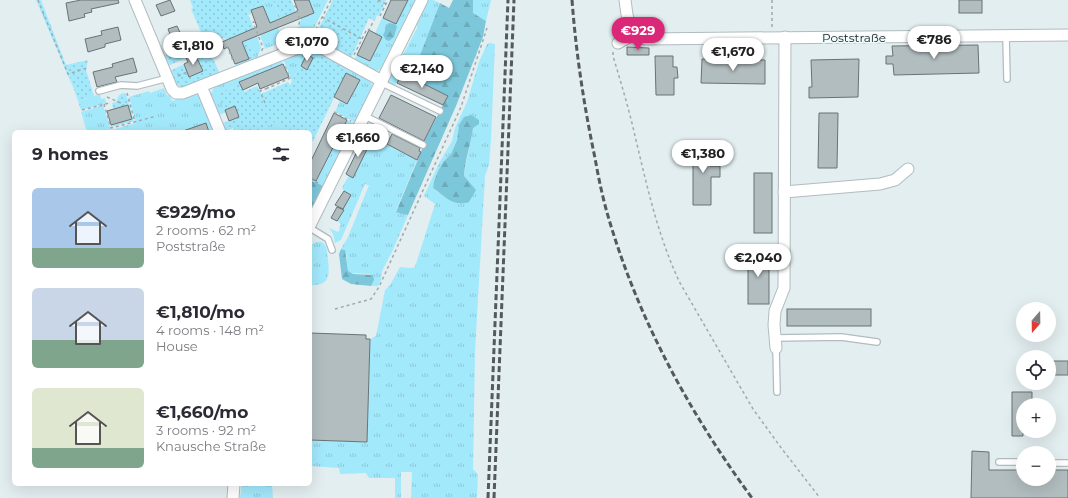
<!DOCTYPE html>
<meta charset="utf-8">
<style>
:root{--surface:#fff;--page:#f2f2f3;--text:#2b2b33;--muted:#7c7c81;--accent:#db2777}
body{margin:0;font-family:Montserrat,sans-serif;background:var(--page);color:var(--text);height:100vh;display:flex;flex-direction:column;font-size:15px;white-space:nowrap}
*{box-sizing:border-box;margin:0}
p{font-size:13px;color:var(--muted)}
.icon{flex:none;width:22px;height:22px;fill:none;stroke:currentColor;stroke-width:2;stroke-linecap:round;stroke-linejoin:round}
.map{position:relative;flex:1;overflow:hidden}
.panel{position:absolute;left:12px;top:130px;width:300px;height:356px;display:flex;flex-direction:column;background:var(--surface);border-radius:6px;box-shadow:0 4px 16px #0002}
.panel>*{flex:none}
.needle{width:26px;rotate:200deg}
.buttons{position:absolute;left:1016px;top:302px;display:grid;gap:8px}
.buttons a{display:grid;place-items:center;width:40px;height:40px;border-radius:50%;background:var(--surface);box-shadow:0 4px 16px #0002;font-size:20px}
.price{position:absolute;translate:-50% -34px;padding:0 9px;border-radius:14px;background:#fff;color:#222;font-size:13px;line-height:26px;filter:drop-shadow(0 1px 2px #0008)}
.price::after{content:'';position:absolute;left:50%;top:24px;width:12px;height:9px;margin-left:-6px;background:inherit;clip-path:polygon(0 0,100% 0,50% 100%)}
.price.selected{background:var(--accent);color:#fff}
ul{padding:0;list-style:none}
li{display:flex;align-items:center;gap:12px;height:100px;padding:0 20px}
li span{display:grid;place-items:center;flex:none;width:112px;height:80px;border-radius:6px;color:#555}
li>.icon{margin-inline-start:auto}
span .icon{width:48px;height:48px;fill:#fffc;stroke-width:1}
li b{font-size:17px}
h2{display:flex;justify-content:space-between;align-items:center;height:48px;padding:0 20px;font-size:17px}
.map>svg:first-child{display:block}
</style>
<div class="map">
<svg width="1068" height="498" viewBox="0 0 1068 498">
<defs>
<pattern id="grass-tufts" width="24" height="20" patternUnits="userSpaceOnUse"><rect width="24" height="20" fill="#a3e9fc"/><path d="M3 7l-1-3M5 7V3M7 7l1-3M15 17l-1-3M17 17v-4M19 17l1-3" fill="none" stroke="#8cc8d8"/></pattern>
<pattern id="forest-firs" width="22" height="20" patternUnits="userSpaceOnUse"><rect width="22" height="20" fill="#7dc7da"/><path d="M5 1l3.5 6h-7zM16 11l3.5 6h-7z" fill="#6babbb"/></pattern>
<pattern id="park-dots" width="8" height="8" patternUnits="userSpaceOnUse"><rect width="8" height="8" fill="#a3e9fc"/><path d="M2 2h.1M6 6h.1" fill="none" stroke="#8cc8d8" stroke-width="1.8" stroke-linecap="round"/></pattern>
</defs>
<rect width="100%" height="100%" fill="#e3eef1"/>
<!-- grass -->
<g fill="url(#grass-tufts)" fill-rule="evenodd">
<path d="M36 0H41L66 65 74 90Z"/>
<path d="M269 0H273L281 18 274 21 281 34 294 29 297 36 265 49 260 35 273 29 263 6 251 10 252 13 249 15 246 9Z"/>
<path d="M309 0H328L310 36 304 33 299 29 301 18 314 13Z"/>
<path d="M408 0H415L380 70 375 71 354 60 357 55 370 61 382 37 375 33 382 18 396 24Z"/>
<path d="M428 0H433L440 3 419 58 403 66C402 73 400 79 395 85L387 82 394 68 401 59 417 28V22Z"/>
<path d="M473 0H491L486 21 473 13Z"/>
<path d="M257 36 261 48 256 60 247 40Z"/>
<path d="M490 43 495 44 491 140 489 165 485 176 475 352 473 469 478 474 477 498H411L412 472H401V498H395V478H369L366 473 340 474 339 468 310 466V440L367 442 370 339 376 336 385 290 390 285 400 267 411 268 415 267 435 204 424 196 439 163 452 141 455 128 467 102 479 62 487 44ZM459 125 473 127C471 144 466 159 464 176L439 193 433 188 434 181 438 171 443 162 451 154 457 139Z"/>
<path d="M308 49 292 81 283 59Z"/>
<path d="M281 60 283 64 218 94 226 112 217 116 210 95 215 86Z"/>
<path d="M349 67 372 80 371 82 372 86 355 122 335 112 340 100 347 104 360 80 346 73Z"/>
<path d="M164 88 167 95H170L172 101 195 93 200 95 216 132H209L206 123 182 132H87L81 112 103 105 111 130 136 123 129 97 149 91 150 93Z"/>
<path d="M100 94 101 99 105 98 106 103 81 110 78 101Z"/>
<path d="M347 120 354 124 323 186 312 181 310 182V178L317 181 329 156 330 144 334 146Z"/>
<path d="M273 122 293 132H254L265 128Z"/>
<path d="M373 138 417 160 396 211 402 214 408 215 392 252 382 271 381 280 378 286H371L374 280 370 274 349 273 348 271 346 254 343 249H341L348 237 369 185 365 184 341 240 335 243 333 234 329 228 338 232 340 229 339 228 341 224 337 221 344 210 342 209 350 195 344 191 342 188 349 175 353 177Z"/>
<path d="M316 242H322C328 246 327 253 328 260 330 276 329 286 310 285V245Z"/>
<path d="M242 484H272L273 498H240Z"/>
</g>
<!-- forest -->
<g fill="url(#forest-firs)">
<path d="M453 0H473V13L486 21 483 37 456 106 408 215 402 214 396 212 421 152 425 139 448 96 402 73 403 66 419 58 440 3 449 8Z"/>
<path d="M389 23 394 24 397 26 394 37 389 41 386 40 383 35 385 31V27Z"/>
<path d="M471 115 479 120V124L473 128C471 144 465 159 464 176L476 190 469 202C453 207 446 197 433 188L434 181 438 171 443 162 451 154 457 140 459 125 464 117Z"/>
<path d="M312 181 323 186 313 206H310V182Z"/>
<path d="M341 249 345 250 348 271 353 274 373 275 374 280 371 286 351 284 342 279 339 254Z"/>
</g>
<!-- park -->
<g fill="url(#park-dots)">
<path d="M190 0H269L246 9 254 29 242 34 247 40 256 60 237 68 235 64 249 59 226 41 224 37 221 39 224 46 210 52 220 74 186 88 176 85 170 71 184 64 190 77 203 71 198 59 197 60 195 54 168 66 163 56 204 39 191 9 193 8Z"/>
<path d="M273 0H291L296 12 281 18Z"/>
<path d="M333 0H386L379 16 377 15 375 21 369 18 351 58 314 38Z"/>
<path d="M312 48 349 67 313 141 310 140V132H293L273 122C260 133 251 132 235 132L233 128 224 132 221 124 239 117 235 106 225 110 217 94 240 84 244 92 257 86 261 94 288 82 290 85 308 49Z"/>
<path d="M88 60 86 70 94 96 78 101 66 65Z"/>
<path d="M123 93 126 94 127 97 134 121 111 127V125L132 119 128 105 113 109 112 103 116 102 119 95Z"/>
</g>
<!-- building -->
<g fill="#b2bdbf" stroke="#697375">
<path d="M81 0H118L119 3 91 9 92 12 84 14 85 17 69 21 66 3Z"/>
<path d="M170 0 175 11 161 16 156 5Z"/>
<path d="M294 0H309L314 13 242 42 249 59 235 64 228 47 224 49 222 42 257 27 251 10 263 6 270 23 298 11Z"/>
<path d="M391 0H408L396 24 383 18Z"/>
<rect x="959" y="0" width="23" height="13"/>
<path d="M177 26 184 41 172 46 168 35 170 34 168 29Z"/>
<path d="M118 27 121 40 105 44V47L88 52 85 39 102 35 101 31Z"/>
<path d="M369 30 382 37 370 61 357 55Z"/>
<path d="M978 45 979 73 894 75 893 64H886V56H893L892 46Z"/>
<path d="M627 47 649 48V55H627Z"/>
<path d="M195 54 203 71 189 77 184 64 188 62 186 58Z"/>
<path d="M307 54 313 58 307 70 301 66Z"/>
<path d="M655 56H673V67H677L678 78H674V95H656Z"/>
<path d="M133 58 137 72 115 77 117 82 97 87 93 72 113 67 112 64Z"/>
<path d="M702 59 765 60V84L701 83Z"/>
<path d="M859 59 858 97 809 98V87H812L811 60Z"/>
<path d="M283 64 289 77 260 89 258 83 243 90 239 82Z"/>
<path d="M346 73 360 80 347 104 334 97Z"/>
<path d="M402 73 448 96 443 105 397 83Z"/>
<path d="M391 95 436 117 424 141 379 118Z"/>
<path d="M128 105 132 119 111 125 107 111Z"/>
<path d="M235 106 239 117 229 121 225 110Z"/>
<path d="M334 113 347 120 316 181 310 178V163Z"/>
<path d="M819 113H838L837 168H818Z"/>
<path d="M206 123 209 132H184L183 131Z"/>
<path d="M392 134 420 148 419 151 421 152 417 160 387 144Z"/>
<path d="M363 139 370 143 353 178 346 174Z"/>
<path d="M693 143H710V166H720V177H711V205H693Z"/>
<rect x="754" y="173" width="18" height="60"/>
<path d="M344 191 351 195 343 209 335 205Z"/>
<path d="M337 207 344 210 337 221 331 218Z"/>
<rect x="748" y="253" width="21" height="51"/>
<rect x="787" y="309" width="84" height="17"/>
<path d="M310 333 366 335V339H370L367 442 310 440Z"/>
<rect x="1049" y="361" width="19" height="14"/>
<path d="M1012 392H1032V405H1023V436H1012Z"/>
<path d="M972 451 989 452V470H1023V479H1049V470H1068V498H971Z"/>
</g>
<g fill="none" stroke-linecap="round" stroke-linejoin="round">
<!-- lane casing -->
<g stroke="#b1bcbf" stroke-width="8">
<g id="lane">
<path d="M1006 36 1007 79"/>
<path d="M382 83 440 111"/>
<path d="M99 91 121 85 137 86 168 78"/>
<path d="M365 116 423 145"/>
<path d="M310 228 328 239 332 250"/>
<path d="M775 338 841 337 877 342"/>
<path d="M776 348 777 392"/>
<path d="M999 462H1023"/>
<path d="M1049 463H1068"/>
</g>
</g>
<!-- street casing -->
<g stroke="#b1bcbf" stroke-width="13">
<g id="street">
<path d="M135 0 172 89 176 93H183L306 45 311 44 320 47 382 81"/>
<path d="M625 0C628 20 626 28 645 39L1068 35"/>
<path d="M618 43 636 33"/>
<path d="M201 86 220 132"/>
<path d="M784 192 880 184 895 180 908 169"/>
<path d="M310 225 422 0"/>
<path d="M776 348 774 325 775 311 784 288 785 37"/>
<path d="M233 498 234 484"/>
</g>
</g>
<!-- path -->
<g stroke="#a0a9ab" stroke-width="1.5" stroke-dasharray="3 3" stroke-linecap="butt">
<path d="M38 0 68 74 87 68"/>
<path d="M378 0 386 4"/>
<path d="M772 0V27"/>
<path d="M296 5 295 6 300 19 298 30 304 35"/>
<path d="M380 16 388 0"/>
<path d="M322 17 362 39"/>
<path d="M255 22H253L263 48 261 52"/>
<path d="M313 35 331 0"/>
<path d="M227 46 234 63"/>
<path d="M613 52V56C621 83 629 109 635 136 647 186 658 237 680 283L753 409 782 449 820 498"/>
<path d="M354 55 367 29 369 30 374 20"/>
<path d="M178 76 187 72"/>
<path d="M267 86 268 88 290 78 284 64"/>
<path d="M127 93 135 122"/>
<path d="M107 97 123 104 124 106"/>
<path d="M265 103 260 91 268 88"/>
<path d="M104 104 111 128 153 117 152 115"/>
<path d="M82 110 109 103"/>
<path d="M334 112 351 121"/>
<path d="M310 157 311 155 313 157"/>
<path d="M310 179 320 184"/>
<path d="M335 309 371 299 379 287 461 107 487 28"/>
</g>
<!-- lane -->
<use href="#lane" stroke="#fff" stroke-width="5.5"/>
<!-- street -->
<use href="#street" stroke="#fff" stroke-width="11"/>
<!-- rail -->
<g stroke="#54595b" stroke-width="3" stroke-dasharray="6 3" stroke-linecap="butt">
<path d="M572 0C576 53 584 106 595 158 599 181 604 204 611 226 641 324 691 415 752 498"/>
<path d="M488 498 508 0"/>
<path d="M494 498 514 0"/>
</g>
</g>
<g text-anchor="middle" dominant-baseline="central" stroke-width="3" stroke-linejoin="round" paint-order="stroke">
<!-- street labels -->
<g font-size="12" fill="#1c2021" stroke="#f0fbfe">
<text x="854" y="37">Poststraße</text>
</g>
</g>
</svg>
<div class="buttons">
<a><svg class="needle" viewBox="-14 -14 28 28"><path d="M0-13l5 13h-10z" fill="#e53935"/><path d="M0 13l5-13h-10z" fill="#7c7c81"/></svg></a>
<a><svg class="icon" aria-label="locate" viewBox="0 0 24 24"><circle cx="12" cy="12" r="6"/><path d="M12 2v4M12 18v4M2 12h4M18 12h4"/></svg></a>
<a>+</a>
<a>−</a>
</div>
<b class="price selected" style="left:638px;top:51px">€929</b>
<b class="price" style="left:934px;top:60px">€786</b>
<b class="price" style="left:307px;top:62px">€1,070</b>
<b class="price" style="left:193px;top:66px">€1,810</b>
<b class="price" style="left:733px;top:72px">€1,670</b>
<b class="price" style="left:422px;top:89px">€2,140</b>
<b class="price" style="left:358px;top:158px">€1,660</b>
<b class="price" style="left:703px;top:174px">€1,380</b>
<b class="price" style="left:758px;top:278px">€2,040</b>
<section class="panel">
<h2>9 homes<svg class="icon" aria-label="filters" viewBox="0 0 24 24"><path d="M4 7h16M4 17h16"/><circle cx="9" cy="7" r="2"/><circle cx="15" cy="17" r="2"/></svg></h2>
<ul>
<li><span style="background:linear-gradient(#a9c7e8 75%,#7fa58c 0)"><svg class="icon" aria-label="home" viewBox="0 0 24 24"><path d="M3 11l9-7 9 7M6 9v11h12V9"/></svg></span><div><b>€929/mo</b><p>2 rooms · 62 m²</p><p>Poststraße</p></div></li>
<li><span style="background:linear-gradient(#c9d6e8 65%,#7fa58c 0)"><svg class="icon" aria-label="home" viewBox="0 0 24 24"><path d="M3 11l9-7 9 7M6 9v11h12V9"/></svg></span><div><b>€1,810/mo</b><p>4 rooms · 148 m²</p><p>House</p></div></li>
<li><span style="background:linear-gradient(#dfe7d0 75%,#7fa58c 0)"><svg class="icon" aria-label="home" viewBox="0 0 24 24"><path d="M3 11l9-7 9 7M6 9v11h12V9"/></svg></span><div><b>€1,660/mo</b><p>3 rooms · 92 m²</p><p>Knausche Straße</p></div></li>
</ul>
</section>
</div>
